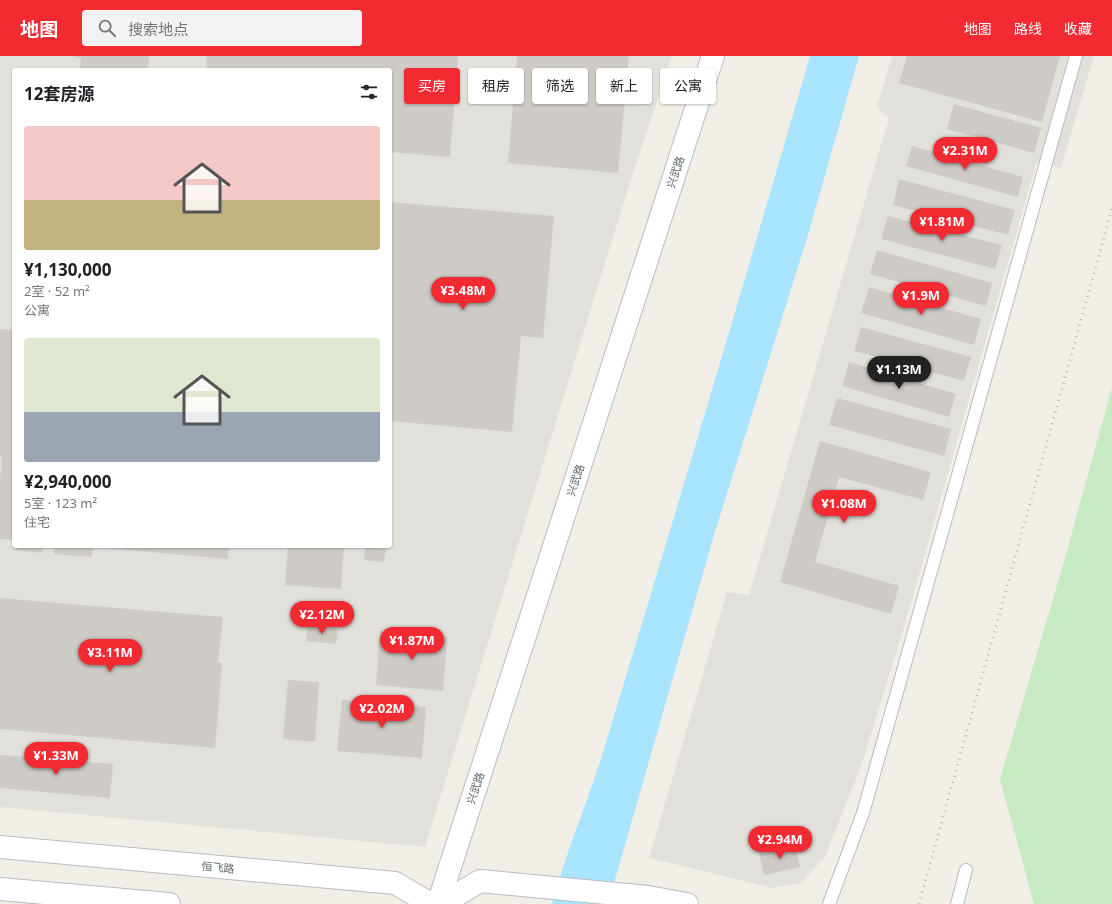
<!DOCTYPE html>
<html lang="zh">
<meta charset="utf-8">
<style>
:root{--surface:#fff;--page:#f2f2f2;--text:#202124;--muted:#757577;--accent:#f42a32}
body{margin:0;font-family:"Noto Sans","Noto Sans SC",sans-serif;background:var(--page);color:var(--text);height:100vh;display:flex;flex-direction:column;font-size:15px;white-space:nowrap}
*{box-sizing:border-box;margin:0}
p{font-size:13px;color:var(--muted)}
.icon{flex:none;width:22px;height:22px;fill:none;stroke:currentColor;stroke-width:2;stroke-linecap:round;stroke-linejoin:round}
.map{position:relative;flex:1;overflow:hidden}
.panel{position:absolute;left:12px;top:12px;width:380px;height:480px;display:flex;flex-direction:column;background:var(--surface);border-radius:4px;box-shadow:0 1px 3px #0004}
.panel>*{flex:none}
.guide{position:absolute;left:404px;top:12px;width:380px;height:36px;display:flex;gap:8px}
.price{position:absolute;translate:-50% -34px;padding:0 9px;border-radius:14px;background:var(--accent);color:#fff;font-size:13px;line-height:26px;filter:drop-shadow(0 1px 2px #0008)}
.price::after{content:'';position:absolute;left:50%;top:24px;width:12px;height:9px;margin-left:-6px;background:inherit;clip-path:polygon(0 0,100% 0,50% 100%)}
.price.selected{background:#222;color:#fff}
ul{padding:0;list-style:none}
li{display:grid;align-content:center;gap:8px;height:212px;padding:0 12px}
li span{display:grid;place-items:center;height:124px;border-radius:4px;color:#555}
li>.icon{margin-inline-start:auto}
span .icon{width:72px;height:72px;fill:#fffc;stroke-width:1}
li b{font-size:17px}
h2{display:flex;justify-content:space-between;align-items:center;height:48px;padding:0 12px;font-size:17px}
.pill{padding:0 14px;border-radius:4px;background:var(--surface);box-shadow:0 1px 3px #0004;font-size:14px;line-height:36px}
.pill.selected{background:var(--accent);color:#fff}
header{display:flex;align-items:center;gap:24px;box-sizing:border-box;height:56px;padding:0 20px;background:var(--accent);color:#fff}
header strong{font-size:19px}
nav{display:flex;gap:22px;margin-inline-start:auto;font-size:14px}
.search{width:280px;height:36px;background:var(--page);display:flex;align-items:center;gap:10px;box-sizing:border-box;padding:0 14px;border-radius:4px;color:var(--muted);font-size:15px}
.map>svg:first-child{display:block}
</style>
<header>
<strong>地图</strong>
<div class="search"><svg class="icon" aria-label="search" viewBox="0 0 24 24"><circle cx="10" cy="10" r="6"/><path d="M15 15l6 6"/></svg>搜索地点</div>
<nav><a>地图</a><a>路线</a><a>收藏</a></nav>
</header>
<div class="map">
<svg width="1112" height="848" viewBox="0 0 1112 848">
<rect width="100%" height="100%" fill="#f1eee7"/>
<!-- industrial -->
<g fill="#e2e0db" fill-rule="evenodd">
<path d="M0 0H672L625 142 425 791 0 751ZM14 14H390V490H14Z"/>
<path d="M892 0H1094L1061 112 1037 105 902 578 860 713 825 801 801 827 772 832 649 802 727 536 749 539 889 62 877 51Z"/>
</g>
<!-- green -->
<path fill="#c7eac2" d="M1112 331V848H1034L1000 723 1065 502Z"/>
<!-- water -->
<path fill="#a9e4ff" d="M810 0H859L808 179 714 479 608 848H552C567 792 591 739 607 683 676 456 744 228 810 0Z"/>
<!-- building -->
<g fill="#cecbc6">
<path d="M74 0H149L148 14H80L81 2 74 1Z"/>
<path d="M207 0H458L450 101 390 96V14H206Z"/>
<path d="M517 0H629L618 117 508 107Z"/>
<path d="M907 0H1060L1042 66 899 27Z"/>
<path d="M954 48 1041 72 1034 97 947 73Z"/>
<path d="M912 90 1023 121 1018 141 906 110Z"/>
<path d="M899 123 1015 154 1008 179 893 149Z"/>
<path d="M390 146 554 160 543 282 521 280 512 376 390 365Z"/>
<path d="M888 160 1002 189 995 213 881 183Z"/>
<path d="M877 194 992 227 986 250 870 218Z"/>
<path d="M869 231 981 263 974 289 861 257Z"/>
<path d="M861 271 971 301 964 325 854 295Z"/>
<path d="M0 273 14 274V484L0 483V426L2 401H0Z"/>
<path d="M849 306 956 338 949 361 842 330Z"/>
<path d="M837 342 951 373 944 400 829 369Z"/>
<path d="M820 385 931 416 923 444 839 421 815 506 899 530 891 558 780 526Z"/>
<path d="M17 490H43L42 497 16 494Z"/>
<path d="M55 490H93L92 501 54 498Z"/>
<path d="M93 490H229L228 503 93 491Z"/>
<path d="M288 490H344L341 533 285 529Z"/>
<path d="M365 491 386 493 384 506 364 504Z"/>
<path d="M0 542 223 561 218 607H222L215 692 0 673Z"/>
<path d="M308 570 338 573 336 588 306 585Z"/>
<path d="M380 575 447 581 443 635 376 629Z"/>
<path d="M288 624 319 626 315 686 283 683Z"/>
<path d="M342 644 426 651 422 702 337 695Z"/>
<path d="M0 699 113 708 110 742 0 732Z"/>
<path d="M795 788 800 811 764 819 759 797Z"/>
</g>
<g fill="none" stroke-linecap="round" stroke-linejoin="round">
<!-- lane casing -->
<g stroke="#b7babe" stroke-width="14">
<g id="lane">
<path d="M829 848 863 757 1076 0"/>
<path d="M957 848 966 814"/>
</g>
</g>
<!-- secondary casing -->
<g stroke="#b8bcc1" stroke-width="24">
<g id="secondary">
<path d="M0 791 395 827 431 848"/>
<path d="M0 833 169 848"/>
<path d="M438 848 713 0"/>
<path d="M442 848 480 825 648 841 687 848"/>
</g>
</g>
<!-- lane -->
<use href="#lane" stroke="#fff" stroke-width="12"/>
<!-- secondary -->
<use href="#secondary" stroke="#fff" stroke-width="22"/>
<!-- rail -->
<path stroke="#b6b7b8" stroke-width="3" stroke-dasharray="1 5" stroke-linecap="butt" d="M919 848 1112 152"/>
</g>
<g text-anchor="middle" dominant-baseline="central" stroke-width="3" stroke-linejoin="round" paint-order="stroke">
<!-- street labels -->
<g font-size="11" fill="#5e6468" stroke="#fff">
<text transform="translate(675 116) rotate(-72)">兴武路</text>
<text transform="translate(575 424) rotate(-72)">兴武路</text>
<text transform="translate(475 732) rotate(-72)">兴武路</text>
<text transform="translate(218 811) rotate(5)">恒飞路</text>
</g>
</g>
</svg>
<b class="price" style="left:965px;top:115px">¥2.31M</b>
<b class="price" style="left:942px;top:186px">¥1.81M</b>
<b class="price" style="left:463px;top:255px">¥3.48M</b>
<b class="price" style="left:921px;top:260px">¥1.9M</b>
<b class="price selected" style="left:899px;top:334px">¥1.13M</b>
<b class="price" style="left:844px;top:468px">¥1.08M</b>
<b class="price" style="left:322px;top:579px">¥2.12M</b>
<b class="price" style="left:412px;top:605px">¥1.87M</b>
<b class="price" style="left:110px;top:617px">¥3.11M</b>
<b class="price" style="left:382px;top:673px">¥2.02M</b>
<b class="price" style="left:56px;top:720px">¥1.33M</b>
<b class="price" style="left:780px;top:804px">¥2.94M</b>
<div class="guide">
<a class="pill selected">买房</a>
<a class="pill">租房</a>
<a class="pill">筛选</a>
<a class="pill">新上</a>
<a class="pill">公寓</a>
</div>
<section class="panel">
<h2>12套房源<svg class="icon" aria-label="filters" viewBox="0 0 24 24"><path d="M4 7h16M4 17h16"/><circle cx="9" cy="7" r="2"/><circle cx="15" cy="17" r="2"/></svg></h2>
<ul>
<li><span style="background:linear-gradient(#f6c9c9 60%,#c2b280 0)"><svg class="icon" aria-label="home" viewBox="0 0 24 24"><path d="M3 11l9-7 9 7M6 9v11h12V9"/></svg></span><div><b>¥1,130,000</b><p>2室 · 52 m²</p><p>公寓</p></div></li>
<li><span style="background:linear-gradient(#dfe7d0 60%,#9aa5b1 0)"><svg class="icon" aria-label="home" viewBox="0 0 24 24"><path d="M3 11l9-7 9 7M6 9v11h12V9"/></svg></span><div><b>¥2,940,000</b><p>5室 · 123 m²</p><p>住宅</p></div></li>
</ul>
</section>
</div>
